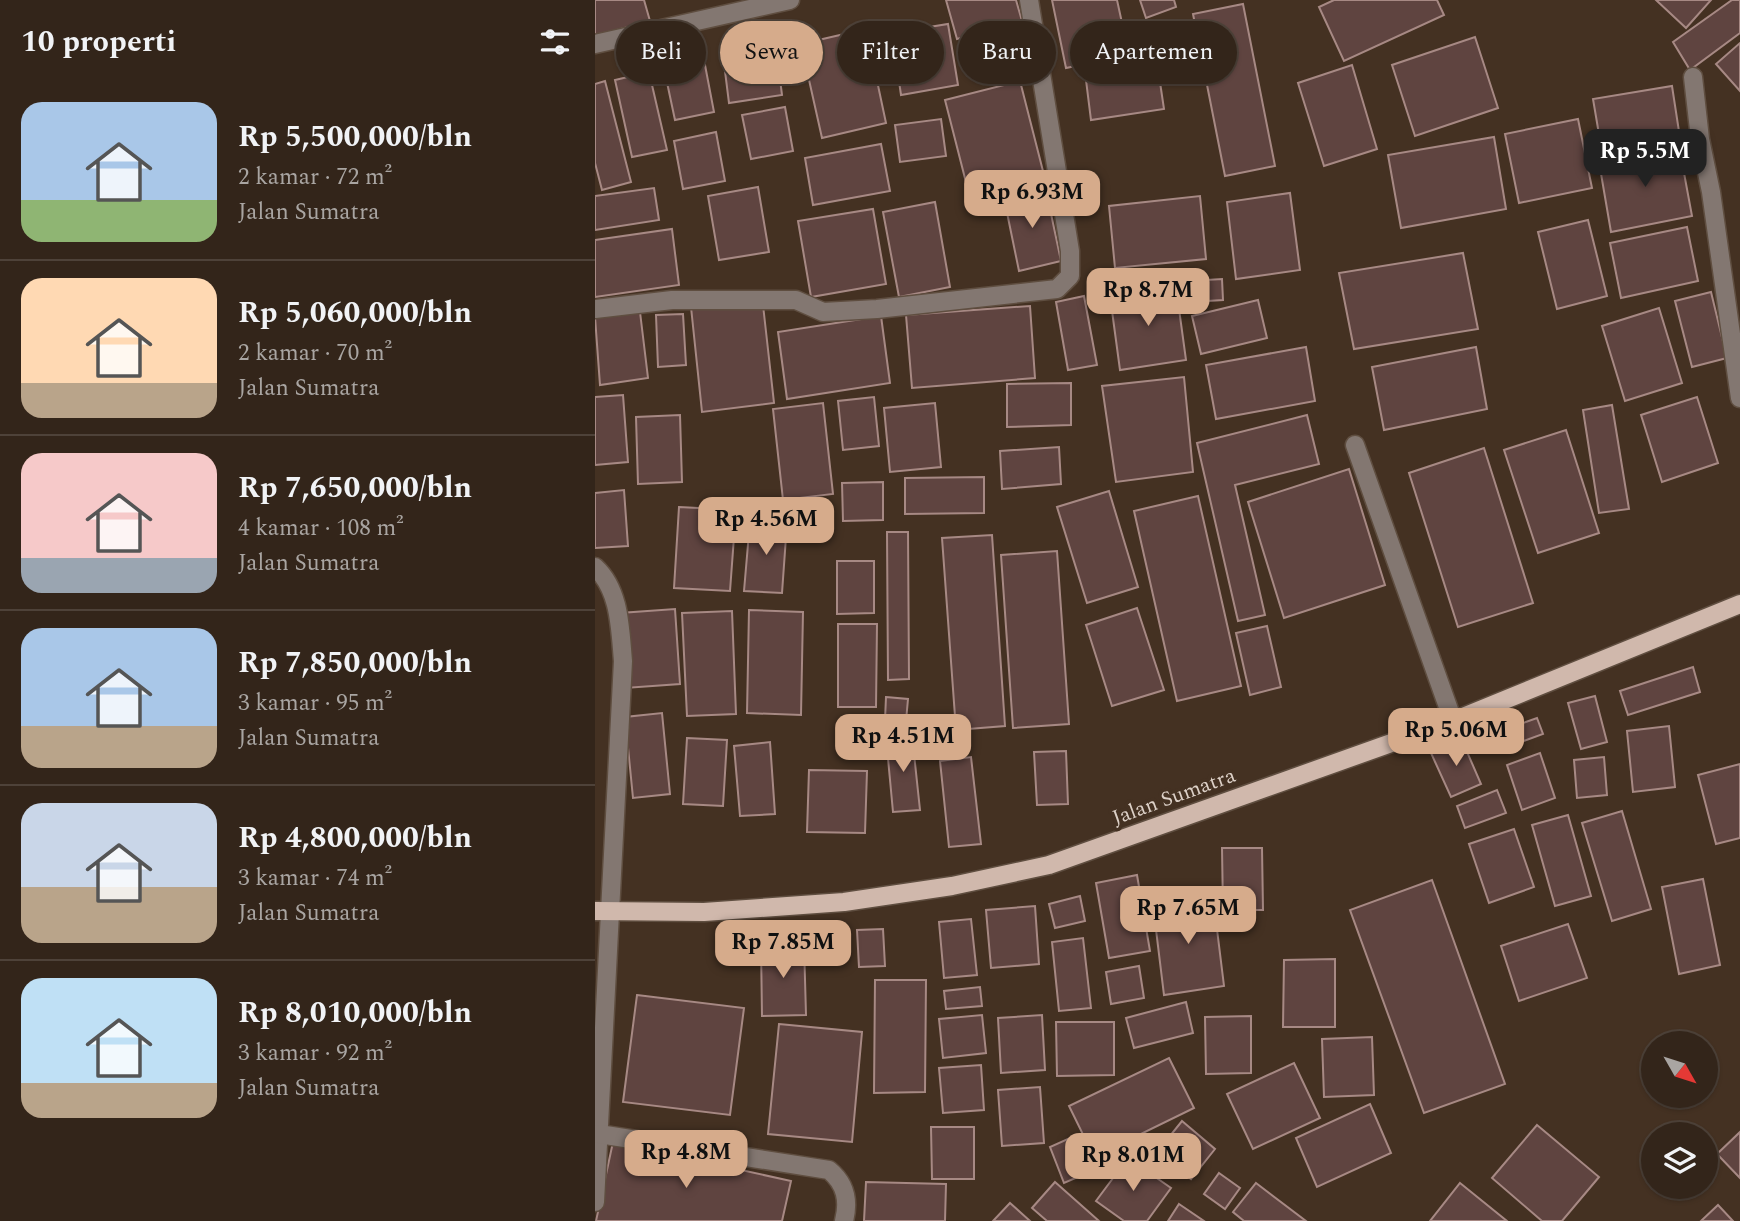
<!DOCTYPE html>
<html lang="id">
<meta charset="utf-8">
<style>
:root{--surface:#33251a;--page:#3e3127;--text:#f1f3f6;--muted:#a9a5a2;--line:#4e4239;--accent:#d6ab8b}
body{margin:0;font-family:Spectral,serif;background:var(--page);color:var(--text);height:100vh;display:flex;flex-direction:column;font-size:26px;white-space:nowrap}
*{box-sizing:border-box;margin:0}
p{font-size:23px;color:var(--muted)}
.icon{flex:none;width:38px;height:38px;fill:none;stroke:currentColor;stroke-width:2;stroke-linecap:round;stroke-linejoin:round}
.map{position:relative;flex:1;overflow:hidden}
.details{display:flex;flex-direction:column;background:var(--surface);width:595px}
.details>*{flex:none}
.guide{position:absolute;left:21px;top:21px;width:665px;height:63px;display:flex;gap:14px}
.needle{width:46px;rotate:129deg}
.controls{position:absolute;left:1046px;top:1031px;display:grid;gap:14px}
.controls a{display:grid;place-items:center;width:77px;height:77px;border-radius:50%;background:var(--surface);box-shadow:0 2px 5px #0004,0 0 0 2px var(--line);font-size:35px}
.price{position:absolute;translate:-50% -60px;padding:0 16px;border-radius:14px;background:var(--accent);color:#111;font-size:23px;line-height:46px;filter:drop-shadow(0 2px 4px #0008)}
.price::after{content:'';position:absolute;left:50%;top:42px;width:21px;height:16px;margin-left:-10px;background:inherit;clip-path:polygon(0 0,100% 0,50% 100%)}
.price.on{background:#222;color:#fff}
ul{padding:0;list-style:none}
li{display:flex;align-items:center;gap:21px;height:175px;padding:0 21px}
li+li{border-top:2px solid var(--line)}
li span{display:grid;place-items:center;flex:none;width:196px;height:140px;border-radius:21px;color:#555}
li>.icon{margin-inline-start:auto}
span .icon{width:84px;height:84px;fill:#fffc;stroke-width:1}
li b{font-size:30px}
h2{display:flex;justify-content:space-between;align-items:center;height:84px;padding:0 21px;font-size:30px}
.pill{padding:0 24px;border-radius:32px;background:var(--surface);box-shadow:0 2px 5px #0004,0 0 0 2px var(--line);font-size:24px;line-height:63px}
.pill.on{background:var(--accent);color:#111}
main{display:flex;flex:1;min-height:0}
.map>svg:first-child{display:block}
</style>
<main>
<section class="details">
<h2>10 properti<svg class="icon" aria-label="filters" viewBox="0 0 24 24"><path d="M4 7h16M4 17h16"/><circle cx="9" cy="7" r="2"/><circle cx="15" cy="17" r="2"/></svg></h2>
<ul>
<li><span style="background:linear-gradient(#a9c7e8 70%,#8fb573 0)"><svg class="icon" aria-label="home" viewBox="0 0 24 24"><path d="M3 11l9-7 9 7M6 9v11h12V9"/></svg></span><div><b>Rp 5,500,000/bln</b><p>2 kamar · 72 m²</p><p>Jalan Sumatra</p></div></li>
<li><span style="background:linear-gradient(#ffd9b3 75%,#b9a48a 0)"><svg class="icon" aria-label="home" viewBox="0 0 24 24"><path d="M3 11l9-7 9 7M6 9v11h12V9"/></svg></span><div><b>Rp 5,060,000/bln</b><p>2 kamar · 70 m²</p><p>Jalan Sumatra</p></div></li>
<li><span style="background:linear-gradient(#f6c9c9 75%,#9aa5b1 0)"><svg class="icon" aria-label="home" viewBox="0 0 24 24"><path d="M3 11l9-7 9 7M6 9v11h12V9"/></svg></span><div><b>Rp 7,650,000/bln</b><p>4 kamar · 108 m²</p><p>Jalan Sumatra</p></div></li>
<li><span style="background:linear-gradient(#a9c7e8 70%,#b9a48a 0)"><svg class="icon" aria-label="home" viewBox="0 0 24 24"><path d="M3 11l9-7 9 7M6 9v11h12V9"/></svg></span><div><b>Rp 7,850,000/bln</b><p>3 kamar · 95 m²</p><p>Jalan Sumatra</p></div></li>
<li><span style="background:linear-gradient(#c9d6e8 60%,#b9a48a 0)"><svg class="icon" aria-label="home" viewBox="0 0 24 24"><path d="M3 11l9-7 9 7M6 9v11h12V9"/></svg></span><div><b>Rp 4,800,000/bln</b><p>3 kamar · 74 m²</p><p>Jalan Sumatra</p></div></li>
<li><span style="background:linear-gradient(#bfe0f5 75%,#b9a48a 0)"><svg class="icon" aria-label="home" viewBox="0 0 24 24"><path d="M3 11l9-7 9 7M6 9v11h12V9"/></svg></span><div><b>Rp 8,010,000/bln</b><p>3 kamar · 92 m²</p><p>Jalan Sumatra</p></div></li>
</ul>
</section>
<div class="map">
<svg width="1145" height="1221" viewBox="0 0 1145 1221">
<rect width="100%" height="100%" fill="#443122"/>
<!-- building -->
<g fill="#5f4440" stroke="#a78984" stroke-width="2">
<path d="M0 0H49L55 21 0 36Z"/>
<path d="M351 0H421L427 21 362 39Z"/>
<path d="M457 0H522L534 55 471 68Z"/>
<path d="M545 0H579L581 7 551 18Z"/>
<path d="M739 0H842L849 15 749 61 724 7Z"/>
<path d="M1061 0H1116L1091 28Z"/>
<path d="M1137 0H1145V33L1095 70 1078 42Z"/>
<path d="M648 4 680 166 630 176 598 14Z"/>
<path d="M353 24 363 85 306 95 297 33Z"/>
<path d="M271 29 291 123 227 138 206 44Z"/>
<path d="M880 37 903 108 820 136 797 65Z"/>
<path d="M180 40 187 95 134 103 127 47Z"/>
<path d="M1145 43V91L1121 64Z"/>
<path d="M110 65 119 112 80 120 70 73Z"/>
<path d="M757 65 782 149 729 166 703 83Z"/>
<path d="M563 69 569 109 496 120 491 80Z"/>
<path d="M54 72 72 150 37 157 20 80Z"/>
<path d="M10 81 36 182 7 190 0 163V84Z"/>
<path d="M425 81 449 175 374 194 350 100Z"/>
<path d="M1077 86 1085 138 1007 152 998 99Z"/>
<path d="M190 107 198 151 156 159 147 115Z"/>
<path d="M346 119 351 156 305 162 300 125Z"/>
<path d="M983 119 997 188 924 203 910 134Z"/>
<path d="M121 132 130 181 88 189 79 141Z"/>
<path d="M899 137 911 209 806 228 793 155Z"/>
<path d="M286 144 295 191 218 205 210 158Z"/>
<path d="M1084 146 1097 216 1016 232 1004 162Z"/>
<path d="M163 187 174 252 124 260 113 196Z"/>
<path d="M59 188 64 220 0 230V196Z"/>
<path d="M451 190 466 261 424 271 409 198Z"/>
<path d="M695 193 705 270 641 279 632 202Z"/>
<path d="M605 196 611 259 520 268 514 206Z"/>
<path d="M340 202 355 287 304 297 288 212Z"/>
<path d="M278 209 291 284 216 297 203 221Z"/>
<path d="M993 220 1012 296 962 309 943 232Z"/>
<path d="M1092 227 1103 281 1026 298 1015 243Z"/>
<path d="M77 229 84 285 0 297V240Z"/>
<path d="M868 253 883 329 759 349 744 273Z"/>
<path d="M627 279 628 300 596 302 595 281Z"/>
<path d="M581 287 591 360 525 370 515 296Z"/>
<path d="M1116 292 1132 358 1097 367 1080 301Z"/>
<path d="M489 296 502 365 473 370 461 302Z"/>
<path d="M663 300 672 338 606 354 597 316Z"/>
<path d="M168 305 179 403 107 412 96 307Z"/>
<path d="M435 306 440 378 317 388 311 315Z"/>
<path d="M1064 308 1087 383 1030 401 1007 326Z"/>
<path d="M45 312 53 378 5 385 0 317Z"/>
<path d="M88 314 91 365 63 367 61 315Z"/>
<path d="M286 316 295 383 192 399 183 332Z"/>
<path d="M711 347 720 401 621 419 611 365Z"/>
<path d="M881 347 892 409 789 430 777 367Z"/>
<path d="M589 377 598 472 521 482 507 386Z"/>
<path d="M476 383V425L412 427V384Z"/>
<path d="M28 395 33 462 0 465V397Z"/>
<path d="M279 397 284 446 248 450 243 401Z"/>
<path d="M1102 397 1123 463 1067 482 1046 415Z"/>
<path d="M228 403 238 494 188 500 178 409Z"/>
<path d="M340 403 346 467 295 472 289 408Z"/>
<path d="M1017 405 1034 509 1004 513 988 410Z"/>
<path d="M85 415 87 482 43 484 41 417Z"/>
<path d="M712 415 724 464 640 485 670 615 643 621 602 443Z"/>
<path d="M971 430 1004 533 943 553 909 450Z"/>
<path d="M464 447 466 484 407 489 405 451Z"/>
<path d="M889 448 938 603 863 627 814 473Z"/>
<path d="M754 469 790 585 689 618 653 502Z"/>
<path d="M389 477V513L310 514V478Z"/>
<path d="M288 482V520L248 521 247 483Z"/>
<path d="M29 490 33 546 0 548V493Z"/>
<path d="M514 491 543 587 492 603 462 507Z"/>
<path d="M603 496 646 686 582 701 539 511Z"/>
<path d="M84 507 141 510 135 591 79 588Z"/>
<path d="M155 521 192 523 187 593 149 591Z"/>
<path d="M292 532H313L314 679 293 680Z"/>
<path d="M397 535 410 726 361 730 347 538Z"/>
<path d="M462 551 474 724 418 728 406 555Z"/>
<path d="M242 561H279V613L242 614Z"/>
<path d="M542 608 569 690 517 706 491 625Z"/>
<path d="M80 609 85 684 30 688 25 613Z"/>
<path d="M154 610 208 612 206 715 152 713Z"/>
<path d="M137 611 141 714 92 716 87 613Z"/>
<path d="M243 624H282L281 707H243Z"/>
<path d="M672 626 686 687 655 695 641 633Z"/>
<path d="M1098 667 1105 692 1033 715 1025 691Z"/>
<path d="M1000 696 1012 742 986 749 973 703Z"/>
<path d="M291 697 313 699 311 721 290 720Z"/>
<path d="M67 713 75 794 38 798 30 717Z"/>
<path d="M942 718 948 734 909 748 903 732Z"/>
<path d="M1074 726 1080 787 1038 792 1032 731Z"/>
<path d="M317 735 325 810 298 812 291 737Z"/>
<path d="M92 738 132 740 128 806 88 804Z"/>
<path d="M866 738 886 784 856 797 836 753Z"/>
<path d="M175 742 180 814 145 816 139 746Z"/>
<path d="M471 751 473 804 442 805 439 752Z"/>
<path d="M945 753 960 798 927 810 912 765Z"/>
<path d="M376 757 386 844 354 847 345 761Z"/>
<path d="M1009 757 1012 795 982 798 979 760Z"/>
<path d="M1145 764V838L1121 844 1103 775Z"/>
<path d="M214 770 272 771 270 833 212 832Z"/>
<path d="M902 790 911 813 870 828 862 806Z"/>
<path d="M1027 811 1056 909 1017 921 987 823Z"/>
<path d="M973 815 996 896 960 906 937 825Z"/>
<path d="M919 829 939 887 894 903 874 844Z"/>
<path d="M627 848H667L668 910H628Z"/>
<path d="M542 875 555 951 514 958 501 883Z"/>
<path d="M1108 879 1125 965 1084 974 1067 887Z"/>
<path d="M837 880 910 1084 829 1113 755 910Z"/>
<path d="M485 896 490 921 460 928 454 904Z"/>
<path d="M618 897 629 986 569 995 558 905Z"/>
<path d="M440 906 444 964 396 968 391 910Z"/>
<path d="M376 919 382 975 349 978 344 922Z"/>
<path d="M973 924 992 978 924 1001 906 946Z"/>
<path d="M288 929 290 966 264 967 262 930Z"/>
<path d="M488 938 496 1008 464 1011 457 942Z"/>
<path d="M209 944 211 1015 167 1016 166 946Z"/>
<path d="M740 959V1027H688L689 960Z"/>
<path d="M544 966 549 998 516 1004 511 972Z"/>
<path d="M280 980H331L330 1092 279 1093Z"/>
<path d="M385 987 387 1006 351 1009 349 991Z"/>
<path d="M42 995 149 1008 135 1115 28 1102Z"/>
<path d="M591 1002 598 1033 539 1048 531 1018Z"/>
<path d="M387 1015 391 1053 348 1058 344 1019Z"/>
<path d="M447 1015 450 1070 406 1073 403 1018Z"/>
<path d="M656 1016V1073L611 1074 610 1017Z"/>
<path d="M461 1022H519V1075L462 1076Z"/>
<path d="M184 1024 267 1032 257 1142 173 1134Z"/>
<path d="M777 1037 779 1095 729 1097 727 1039Z"/>
<path d="M574 1058 599 1108 499 1157 474 1106Z"/>
<path d="M699 1063 725 1118 658 1149 632 1094Z"/>
<path d="M386 1065 389 1110 348 1113 344 1068Z"/>
<path d="M445 1087 449 1143 407 1146 403 1090Z"/>
<path d="M775 1104 796 1153 722 1187 701 1138Z"/>
<path d="M587 1121 620 1149 596 1179 562 1152Z"/>
<path d="M942 1125 1004 1177 967 1221H947L897 1178Z"/>
<path d="M336 1127H379V1179H337Z"/>
<path d="M1145 1132V1178L1122 1154Z"/>
<path d="M475 1138 490 1174 469 1183 455 1147Z"/>
<path d="M18 1142 196 1181 187 1221H1Z"/>
<path d="M533 1158 576 1188 552 1221H529L501 1201Z"/>
<path d="M624 1173 645 1188 630 1209 609 1194Z"/>
<path d="M271 1182 351 1184 350 1221H269Z"/>
<path d="M460 1182 504 1221H452L437 1208Z"/>
<path d="M661 1183 711 1221H649L638 1212Z"/>
<path d="M865 1183 912 1221H835Z"/>
<path d="M415 1203 435 1221H398Z"/>
<path d="M584 1204 609 1221H573Z"/>
<path d="M1123 1205 1138 1221H1106Z"/>
</g>
<g fill="none" stroke-linecap="round" stroke-linejoin="round">
<!-- minor casing -->
<g stroke="#5f4e40" stroke-width="21">
<g id="minor">
<path d="M0 44 195 0"/>
<path d="M1098 77 1105 139 1116 192 1145 398"/>
<path d="M0 309 77 300H201L228 312 282 309 462 289 475 276V251L434 0"/>
<path d="M760 445 858 721"/>
<path d="M0 567C25 590 25 628 28 661L0 1202"/>
<path d="M4 1134 234 1170C251 1184 254 1201 249 1221"/>
</g>
</g>
<!-- major casing -->
<g stroke="#5f4e40" stroke-width="21">
<path id="major" d="M0 911 109 912 249 902 357 886 454 865 858 721 1145 604"/>
</g>
<!-- minor -->
<use href="#minor" stroke="#837771" stroke-width="18"/>
<!-- major -->
<use href="#major" stroke="#d0b8ac" stroke-width="18"/>
</g>
<g text-anchor="middle" dominant-baseline="central" stroke-width="7" stroke-linejoin="round" paint-order="stroke">
<!-- street labels -->
<g font-size="21" fill="#dcd0c7" stroke="#443122">
<text transform="translate(579 797) rotate(-20)">Jalan Sumatra</text>
</g>
</g>
</svg>
<div class="controls">
<a><svg class="needle" viewBox="-14 -14 28 28"><path d="M0-13l5 13h-10z" fill="#e53935"/><path d="M0 13l5-13h-10z" fill="#a9a5a2"/></svg></a>
<a><svg class="icon" aria-label="layers" viewBox="0 0 24 24"><path d="M12 4l9 5-9 5-9-5zM3 14l9 5 9-5"/></svg></a>
</div>
<b class="price on" style="left:1050px;top:189px">Rp 5.5M</b>
<b class="price" style="left:437px;top:230px">Rp 6.93M</b>
<b class="price" style="left:553px;top:328px">Rp 8.7M</b>
<b class="price" style="left:171px;top:557px">Rp 4.56M</b>
<b class="price" style="left:861px;top:768px">Rp 5.06M</b>
<b class="price" style="left:308px;top:774px">Rp 4.51M</b>
<b class="price" style="left:593px;top:946px">Rp 7.65M</b>
<b class="price" style="left:188px;top:980px">Rp 7.85M</b>
<b class="price" style="left:91px;top:1190px">Rp 4.8M</b>
<b class="price" style="left:538px;top:1193px">Rp 8.01M</b>
<div class="guide">
<a class="pill">Beli</a>
<a class="pill on">Sewa</a>
<a class="pill">Filter</a>
<a class="pill">Baru</a>
<a class="pill">Apartemen</a>
</div>
</div>
</main>
